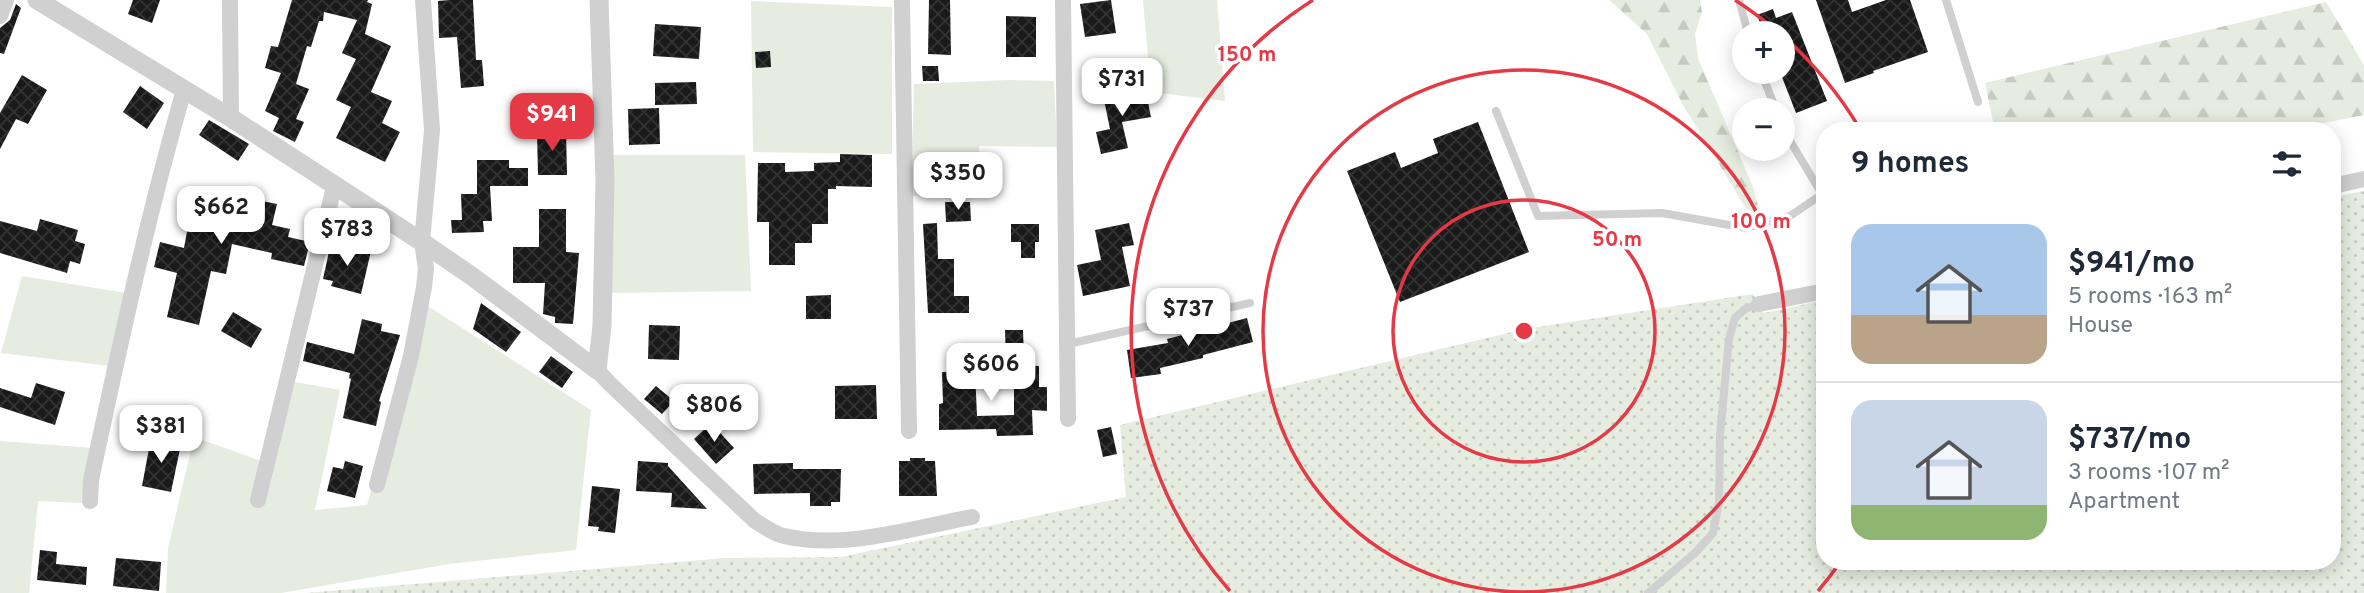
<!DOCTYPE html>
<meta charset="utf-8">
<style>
:root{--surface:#fff;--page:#f2f2f3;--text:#1f2937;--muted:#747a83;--line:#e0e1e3;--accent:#e63946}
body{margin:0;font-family:Overpass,sans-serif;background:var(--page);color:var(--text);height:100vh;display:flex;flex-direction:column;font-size:26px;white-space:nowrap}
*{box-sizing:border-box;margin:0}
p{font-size:23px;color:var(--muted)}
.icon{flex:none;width:38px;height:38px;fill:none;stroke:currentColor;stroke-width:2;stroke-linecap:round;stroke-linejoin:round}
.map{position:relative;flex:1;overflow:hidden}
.sheet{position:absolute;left:1816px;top:122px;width:525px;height:448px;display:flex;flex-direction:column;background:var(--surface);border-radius:28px;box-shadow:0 4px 18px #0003}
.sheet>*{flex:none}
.tools{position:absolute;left:1732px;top:21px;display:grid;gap:14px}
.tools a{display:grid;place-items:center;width:63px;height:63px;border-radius:50%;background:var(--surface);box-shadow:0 4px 18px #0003;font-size:35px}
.price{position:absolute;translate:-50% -60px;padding:0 16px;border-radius:14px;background:#fff;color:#222;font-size:23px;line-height:46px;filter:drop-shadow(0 2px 4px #0008)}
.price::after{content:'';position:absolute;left:50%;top:42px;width:21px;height:16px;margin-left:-10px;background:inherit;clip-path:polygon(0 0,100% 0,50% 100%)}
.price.current{background:var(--accent);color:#fff}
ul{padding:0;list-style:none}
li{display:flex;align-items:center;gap:21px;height:175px;padding:0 35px}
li+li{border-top:2px solid var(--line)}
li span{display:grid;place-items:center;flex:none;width:196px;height:140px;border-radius:21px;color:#555}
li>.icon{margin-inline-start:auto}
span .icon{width:84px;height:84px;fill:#fffc;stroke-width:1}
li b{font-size:30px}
h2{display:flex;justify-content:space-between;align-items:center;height:84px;padding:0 35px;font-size:30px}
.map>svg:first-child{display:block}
</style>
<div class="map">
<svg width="2364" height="593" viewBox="0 0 2364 593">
<defs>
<pattern id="forest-firs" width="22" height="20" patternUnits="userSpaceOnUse" patternTransform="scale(1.75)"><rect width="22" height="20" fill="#e6ecdf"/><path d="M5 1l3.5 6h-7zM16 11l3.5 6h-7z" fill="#c6cbc0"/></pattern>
<pattern id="park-dots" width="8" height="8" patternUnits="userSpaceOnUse" patternTransform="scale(1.75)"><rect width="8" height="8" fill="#e6ecdf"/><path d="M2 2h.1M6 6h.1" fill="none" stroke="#c6cbc0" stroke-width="1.8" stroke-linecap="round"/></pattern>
<pattern id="building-cross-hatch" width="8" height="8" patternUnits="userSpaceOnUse" patternTransform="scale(1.75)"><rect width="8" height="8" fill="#1a1a1a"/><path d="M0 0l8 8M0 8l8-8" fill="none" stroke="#333"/></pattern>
</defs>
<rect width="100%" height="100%" fill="#fff"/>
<!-- grass -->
<g fill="#e6ecdf">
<path d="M1143 0H1217L1225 101 1151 92Z"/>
<path d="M751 1 892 7V154L753 152Z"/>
<path d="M1008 80 1054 81 1057 147 979 146 978 196H911L914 84Z"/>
<path d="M610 155H745L751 291 607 293Z"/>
<path d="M22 276 126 293 110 366 1 353Z"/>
<path d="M426 305 591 410 576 550 449 564 281 593H166L168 548 194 437 273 465 295 382 340 390 315 510 367 505Z"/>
<path d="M0 441 93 448 82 503 38 501 29 593H0Z"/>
</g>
<!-- forest -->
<g fill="url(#forest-firs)">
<path d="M1609 0H1700L1702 12 1695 34 1698 58 1753 187 1762 220 1747 210 1683 105 1647 34Z"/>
<path d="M2326 2 2364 65V115L2284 131H1995L1985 83Z"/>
</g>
<!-- park -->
<path fill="url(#park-dots)" d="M2364 191V593H306L725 558 841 557 1126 497 1120 425 1525 329 1753 294 1764 313 1825 300V562H2333V197Z"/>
<!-- building -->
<g fill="url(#building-cross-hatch)">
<path d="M133 0H160L152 23 128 14Z"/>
<path d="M292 0H368L367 2 372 4 365 34 391 46 371 92 392 101 382 123 400 132 385 162 336 138 351 107 336 100 356 59 342 53 357 20 324 12 323 21H319L311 47 307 46 296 84 309 89 296 119 304 122 295 142 273 131 279 118 265 111 281 73 265 68 271 46 278 47Z"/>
<path d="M449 0H473L476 60H482L484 86 461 88 457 37 439 38 438 1Z"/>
<path d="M929 0H950L951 55 928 54Z"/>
<path d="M1111 0 1116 33 1085 37 1080 4Z"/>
<path d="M1816 0H1848L1852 12 1886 0H1910L1928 52 1873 71 1874 73 1845 83Z"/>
<path d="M16 4 21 8 4 54 0 53V28L10 20Z"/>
<path d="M1773 9 1776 18 1792 12 1827 101 1796 113 1780 72H1783V33H1764L1757 15Z"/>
<path d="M1006 16 1036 17V57H1006Z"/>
<path d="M655 24 701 27 699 59 653 56Z"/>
<path d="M770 51 771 67 756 68 755 52Z"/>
<path d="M922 66H938L939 81H923Z"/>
<path d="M22 75 47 90 28 124 16 119 0 149V113Z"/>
<path d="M696 82 697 104 655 105V83Z"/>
<path d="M140 86 164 103 147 129 123 112Z"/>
<path d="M1145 88 1151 117 1122 122 1128 148 1101 154 1096 132 1110 129 1103 95Z"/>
<path d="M659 108 660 144 629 145 628 109Z"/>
<path d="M209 120 249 144 238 161 199 135Z"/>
<path d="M1478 122 1529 252 1400 302 1347 171 1395 152 1401 168 1438 153 1433 139Z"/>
<path d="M566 131 567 175H538L537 132Z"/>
<path d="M840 154 872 155V187L836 186V189H828V224H812V243H795V265H769V222H757L758 163H785V172L814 171V163L840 162Z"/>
<path d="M477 160H509V168H528V186H490L492 221H483L484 232 452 233 451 220H462L461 194H477Z"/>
<path d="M195 188 277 204 272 225 290 229 288 237 310 242 304 266 271 259 272 253 232 244 226 274 211 271 199 325 167 317 177 273 154 267 160 242 184 248Z"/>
<path d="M945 202H970L971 221 946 222Z"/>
<path d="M539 209H566V252L579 253 573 324 555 323V317L543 314 545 283H513V247H539Z"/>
<path d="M40 219 78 230 75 241 85 244 80 264 70 261 67 273 0 253V221L37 231Z"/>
<path d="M937 223 938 259H954V296H969V313H928L923 224Z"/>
<path d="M1129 223 1134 245 1122 247 1130 286 1083 296 1077 265 1101 260 1095 230Z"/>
<path d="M1011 224H1039V242H1035V258H1021V242H1011Z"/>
<path d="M342 244 371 251 361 294 331 286 333 281 323 279 330 247 341 250Z"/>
<path d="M831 295V319H806V296Z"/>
<path d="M481 303 521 332 506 352 473 329Z"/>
<path d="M233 312 262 329 251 348 221 331Z"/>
<path d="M1247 318 1253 342 1203 355V358L1160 368 1161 374 1131 378 1127 350 1168 343 1167 339Z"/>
<path d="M362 319 382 324 381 331 400 335 379 401 381 402 376 426 343 418 351 379 349 378 350 373 303 361 307 342 354 354Z"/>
<path d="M649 325 680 326 679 360 648 359Z"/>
<path d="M1005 330H1023L1024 359 1006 360Z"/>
<path d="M551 356 573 372 562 388 539 372Z"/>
<path d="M1014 365 1039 366V387H1047V411L1032 410 1033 435 997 436 996 429 939 430V404L943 403 942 372 975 371 977 416 1014 415Z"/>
<path d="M36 383 65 392 55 425 0 407V388L31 398Z"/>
<path d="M876 385 877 419H835V386Z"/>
<path d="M656 386 674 401 662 414 644 399Z"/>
<path d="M179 411 195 414 192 428 177 425Z"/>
<path d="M711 423 734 448 716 464 694 439Z"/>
<path d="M1111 427 1117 454 1103 457 1097 430Z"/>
<path d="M151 438 181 444 171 492 142 486Z"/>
<path d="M910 458H925V461H935L937 496H899V461H910Z"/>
<path d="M345 461 363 466 355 498 327 491 333 467 343 469Z"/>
<path d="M638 461 668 463V466L707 509 671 507 672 493 636 491Z"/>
<path d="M793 463V469H841L840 502H831V506H810V493L754 494 753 464Z"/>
<path d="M592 486 620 489 615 533 598 531 599 527 588 526Z"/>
<path d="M40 550 57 552 56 564 87 567 86 585 37 580Z"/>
<path d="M116 558 161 562 159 591 113 586Z"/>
</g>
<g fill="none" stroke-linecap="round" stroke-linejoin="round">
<!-- service -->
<g stroke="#d0d0d0" stroke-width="8">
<path d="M1739 0 1748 33"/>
<path d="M1946 0 1978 102"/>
<path d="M1761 72 1776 110"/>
<path d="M1496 111 1538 216 1662 213 1746 228 1790 216 1821 195"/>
<path d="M1783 129 1823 196"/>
<path d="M1068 344 1250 303"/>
<path d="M1648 593 1696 552 1713 533 1719 502 1720 435 1729 339 1735 318 1745 309 1759 304"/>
</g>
<!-- minor -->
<g stroke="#d0d0d0" stroke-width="16">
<path d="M230 0 231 118"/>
<path d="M902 0 909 431"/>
<path d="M1063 0 1068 419"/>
<path d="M0 16 6 0"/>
<path d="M2333 186 2364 179"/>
<path d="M1759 304 1825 291"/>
<path d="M597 370 609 383 755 521C764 526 774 534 784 536 844 550 913 528 972 517"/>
<path d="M377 485 411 356 424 287 426 269 422 242 432 130 423 0"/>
<path d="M258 500 334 187"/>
<path d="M90 501 91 480C119 349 147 218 184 90"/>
</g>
<!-- tertiary -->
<path stroke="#d0d0d0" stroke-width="19" d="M37 0 231 118 422 242 473 277 597 370 602 326 605 180 599 0"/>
</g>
<!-- distance rings -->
<g fill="none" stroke="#e63946" stroke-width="3.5">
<circle cx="1524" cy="331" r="131"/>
<circle cx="1524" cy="331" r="261"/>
<path d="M1839 564A392 392 0 0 1 1818 591M1230 591A392 392 0 0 1 1313 0M1735 0A392 392 0 0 1 1779 33M1784 37A392 392 0 0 1 1860 129"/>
</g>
<circle cx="1524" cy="331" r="10" fill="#e63946" stroke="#fff" stroke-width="3.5"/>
<g font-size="21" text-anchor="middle" font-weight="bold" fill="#e63946" stroke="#fff" stroke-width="7" stroke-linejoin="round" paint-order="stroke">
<text x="1247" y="61">150 m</text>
<text x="1761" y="228">100 m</text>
<text x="1617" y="246">50 m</text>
</g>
</svg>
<div class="tools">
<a>+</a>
<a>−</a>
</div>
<b class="price" style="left:1122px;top:118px">$731</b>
<b class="price current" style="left:552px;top:153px">$941</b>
<b class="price" style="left:958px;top:212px">$350</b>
<b class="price" style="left:221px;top:246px">$662</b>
<b class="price" style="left:347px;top:268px">$783</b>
<b class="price" style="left:1188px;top:348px">$737</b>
<b class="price" style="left:991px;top:403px">$606</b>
<b class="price" style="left:714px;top:444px">$806</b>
<b class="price" style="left:161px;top:465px">$381</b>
<section class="sheet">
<h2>9 homes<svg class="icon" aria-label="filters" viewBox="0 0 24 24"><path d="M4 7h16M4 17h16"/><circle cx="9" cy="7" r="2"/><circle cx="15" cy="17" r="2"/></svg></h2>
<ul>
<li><span style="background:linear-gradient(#a9c7e8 65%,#b9a48a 0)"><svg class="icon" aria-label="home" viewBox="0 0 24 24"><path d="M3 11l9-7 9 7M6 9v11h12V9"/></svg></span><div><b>$941/mo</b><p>5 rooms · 163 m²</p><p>House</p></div></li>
<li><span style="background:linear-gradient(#c9d6e8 75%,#8fb573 0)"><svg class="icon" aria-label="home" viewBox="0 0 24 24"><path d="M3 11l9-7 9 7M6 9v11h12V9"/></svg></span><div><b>$737/mo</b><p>3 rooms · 107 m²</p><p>Apartment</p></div></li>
</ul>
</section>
</div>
